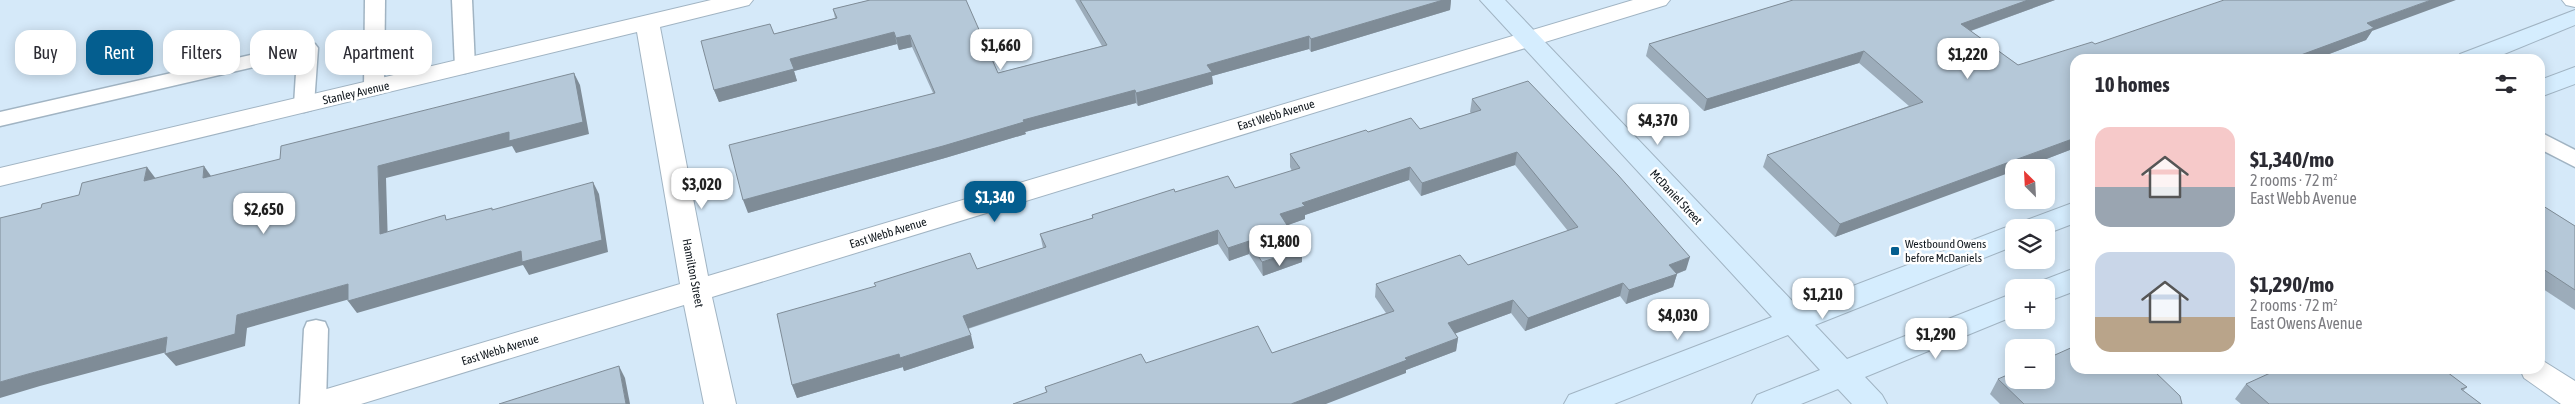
<!DOCTYPE html>
<meta charset="utf-8">
<style>
:root{--surface:#fff;--page:#f7f7f7;--text:#2b2b33;--muted:#7c7c81;--accent:#045e8f}
body{margin:0;font-family:"Asap Condensed",sans-serif;background:var(--page);color:var(--text);height:100vh;display:flex;flex-direction:column;font-size:19px;white-space:nowrap}
*{box-sizing:border-box;margin:0}
p{font-size:16px;color:var(--muted)}
.icon{flex:none;width:28px;height:28px;fill:none;stroke:currentColor;stroke-width:2;stroke-linecap:round;stroke-linejoin:round}
.map{position:relative;flex:1;overflow:hidden}
.side{position:absolute;left:2070px;top:54px;width:475px;height:320px;display:flex;flex-direction:column;background:var(--surface);border-radius:15px;box-shadow:0 2px 12px #0003}
.side>*{flex:none}
.guide{position:absolute;left:15px;top:30px;width:475px;height:45px;display:flex;gap:10px}
.needle{width:32px;rotate:336deg}
.controls{position:absolute;left:2005px;top:159px;display:grid;gap:10px}
.controls a{display:grid;place-items:center;width:50px;height:50px;border-radius:10px;background:var(--surface);box-shadow:0 2px 12px #0003;font-size:25px}
.price{position:absolute;translate:-50% -42px;padding:0 11px;border-radius:10px;background:#fff;color:#222;font-size:16px;line-height:32px;filter:drop-shadow(0 1px 2px #0008)}
.price::after{content:'';position:absolute;left:50%;top:30px;width:15px;height:11px;margin-left:-8px;background:inherit;clip-path:polygon(0 0,100% 0,50% 100%)}
.price.active{background:var(--accent);color:#fff}
ul{padding:0;list-style:none}
li{display:flex;align-items:center;gap:15px;height:125px;padding:0 25px}
li span{display:grid;place-items:center;flex:none;width:140px;height:100px;border-radius:15px;color:#555}
li>.icon{margin-inline-start:auto}
span .icon{width:60px;height:60px;fill:#fffc;stroke-width:1}
li b{font-size:21px}
h2{display:flex;justify-content:space-between;align-items:center;height:60px;padding:0 25px;font-size:21px}
.pill{padding:0 18px;border-radius:15px;background:var(--surface);box-shadow:0 2px 12px #0003;font-size:18px;line-height:45px}
.pill.active{background:var(--accent);color:#fff}
.map>svg:first-child{display:block}
</style>
<div class="map">
<svg width="2575" height="404" viewBox="0 0 2575 404">
<rect width="100%" height="100%" fill="#d5e9f9"/>
<g fill="none" stroke-linecap="round" stroke-linejoin="round">
<!-- lane casing -->
<g stroke="#a1b4c3" stroke-width="3">
<g id="lane">
<path d="M365 0H385L384 88 381 93 374 95 367 93 364 88Z"/>
<path d="M452 0H472L475 67 472 71 465 73 458 71 455 67Z"/>
<path d="M308 42 315 44 318 48 314 105 311 110 304 112 297 110 294 105 297 57 0 126V112Z"/>
<path d="M2540 132 2575 150V167L2540 149Z"/>
<path d="M316 320 325 322 328 329 326 404H300L304 329 307 322Z"/>
</g>
</g>
<!-- street casing -->
<g stroke="#a1b4c3" stroke-width="2">
<g id="street">
<path d="M711 0H753L749 5 660 27 708 276 1633 0H1670L1666 5 712 297 736 404H704L684 305 361 404H304L309 395 320 391 680 284 637 32 0 186V168Z"/>
<path d="M2562 0H2575V7L2566 5Z"/>
<path d="M2540 359 2575 381V404H2561L2524 378 2520 369H2540Z"/>
</g>
</g>
<!-- secondary casing -->
<g stroke="#a1b4c3" stroke-width="2">
<g id="secondary">
<path d="M1480 0H1505L1798 307 2004 228 2014 225 2021 227 2024 221 2075 202V223L2046 234V228H2014V246L1815 325 1847 359 2014 293V316L1865 377 1882 395 1887 404H1852L1838 389 1801 404H1752L1757 395 1820 370 1788 335 1614 404H1564L1569 395 1772 317Z"/>
<path d="M2575 10V25L2492 59H2457L2460 54Z"/>
<path d="M2575 67V84L2540 97V80Z"/>
<path d="M2075 268V291L2046 302V288H2033L2036 283Z"/>
</g>
</g>
<!-- lane -->
<use href="#lane" fill="#fff" fill-rule="evenodd"/>
<!-- street -->
<use href="#street" fill="#fff" fill-rule="evenodd"/>
<!-- secondary -->
<use href="#secondary" fill="#d5edfe" fill-rule="evenodd"/>
</g>
<!-- wall -->
<g fill="#9cacba">
<path d="M870 0 998 73 1102 46 1075 0H1451L1450 10 1311 52 1309 49 1212 76 1213 84 1138 106 1136 103 1025 132 1026 134 945 158 748 213 933 93 912 47 899 50 897 44 794 71 797 81 719 102 714 90 774 34 835 18 833 9Z"/>
<path d="M1793 0H2055L1971 31 2018 65 2095 44 2372 31 2366 40 2316 59H2075V148L2023 168H2014L1835 237 1763 167 1767 155 1909 106 1859 63 1704 111 1646 56 1649 44Z"/>
<path d="M1472 99 1686 270 1677 274 1673 287 1626 304 1620 296 1525 331 1511 313 1455 333 1458 338 1456 351 1406 370V373L1046 392 1045 387 1146 363 1272 353 1386 313 1375 297 1376 284 1468 265 1568 231 1515 165 1421 196 1409 180 1305 215V219L1287 225 1302 262 1263 276 1249 254 1229 261 1218 244 968 329 974 348 904 371 903 367 797 398 792 385 977 269 1043 248 1040 234 1092 218V215L1175 192 1235 188 1292 171 1290 167V154L1368 132 1420 129 1471 113 1470 112Z"/>
<path d="M2540 204 2575 226V310L2540 287Z"/>
<path d="M1998 379 2182 404H2000L1990 394Z"/>
<path d="M2246 384 2467 387 2463 391 2481 404H2241L2235 399Z"/>
</g>
<!-- shaded-wall -->
<g fill="#7f8c97">
<path d="M1443 0H1451L1450 10 1311 52V39Z"/>
<path d="M2028 0H2055L1956 36 1961 24Z"/>
<path d="M2431 0H2456L2372 31 2366 40 2316 59H2290L2367 23Z"/>
<path d="M894 32 897 44 794 71 797 81 719 102 714 90 790 59Z"/>
<path d="M910 35 912 47 899 50 896 38Z"/>
<path d="M1309 36V49L1212 76 1213 84 1138 106 1136 93 1207 65Z"/>
<path d="M1864 51 1859 63 1704 111 1707 99Z"/>
<path d="M574 73 580 85 589 134 516 153 512 146 386 178 388 246 380 234 378 166Z"/>
<path d="M1135 90 1136 103 1025 132 1026 134 945 158 748 213 743 200 1023 120Z"/>
<path d="M2075 138V148L2023 168H2014V171L1835 237 1840 224Z"/>
<path d="M1517 152 1515 165 1421 196 1422 183Z"/>
<path d="M204 166 213 179 203 178Z"/>
<path d="M147 167 156 179 144 181Z"/>
<path d="M1410 167 1409 180 1305 215V219L1280 228V214L1302 203Z"/>
<path d="M593 182 599 194 608 252 529 275 523 265 357 313 348 301Z"/>
<path d="M1218 230V244L966 329 963 316Z"/>
<path d="M1249 241V254L1229 261 1228 248Z"/>
<path d="M1302 249V262L1263 276 1262 262Z"/>
<path d="M1690 257 1686 270 1665 278 1669 265Z"/>
<path d="M1677 274 1673 287 1626 304 1629 290Z"/>
<path d="M1623 283 1620 296 1525 331 1528 318Z"/>
<path d="M348 284 357 297 247 328 245 346 176 366 165 354 237 315Z"/>
<path d="M1513 300 1511 313 1446 337 1448 323Z"/>
<path d="M971 335 974 348 904 371 900 358Z"/>
<path d="M167 337 178 349 40 386 0 398V382L28 374Z"/>
<path d="M1458 338 1456 351 1406 370V373L1326 404H1291L1405 358Z"/>
<path d="M899 354 903 367 797 398 792 385Z"/>
<path d="M619 366 625 378 630 404H626Z"/>
</g>
<!-- building -->
<g fill="#b5c8d8" stroke="#7f8c97">
<path d="M870 0H966L998 73 1107 45 1080 0H1443L1311 39 1309 36 1207 65 1212 72 1136 93 1135 90 1023 120 1024 122 943 146 743 200 729 145 935 93 910 35 896 38 894 32 790 59 794 69 714 90 701 41 770 24 774 34 837 18 833 9Z"/>
<path d="M1793 0H2028L1961 24 2018 65 2092 42 2095 44 2224 0H2431L2367 23 2374 28 2290 59H2075V138L1840 224 1767 155 1923 102 1864 51 1707 99 1649 44Z"/>
<path d="M574 73 583 122 509 141V132L378 166 380 234 445 215 446 220 492 208V210L593 182 602 240 522 262 521 251 348 301V284L237 315 235 334 165 354 167 337 28 374 0 382V218L41 208 42 204 79 195 82 183 147 167 144 181 204 166 203 178 280 159 281 146Z"/>
<path d="M1528 81 1618 175 1690 257 1669 265 1677 274 1629 290 1623 283 1528 318 1513 300 1448 323 1458 338 1405 358 1407 360 1291 404H1013L1047 392 1045 387 1141 354 1146 363 1258 326 1272 353 1394 311 1376 284 1460 255 1468 265 1578 227 1517 152 1422 183 1410 167 1302 203 1305 206 1280 214 1302 249 1262 262 1249 241 1228 248 1218 230 963 316 971 335 900 358 899 354 792 385 777 314 876 286 874 283 970 253 977 269 1046 247 1040 234 1093 218 1092 215 1174 189 1175 192 1228 176 1235 188 1300 168 1290 154 1366 130 1368 132 1411 118 1420 129 1481 110 1472 99Z"/>
<path d="M2540 204 2575 226V290L2540 267Z"/>
<path d="M2075 346V369H2152L2180 396 2182 404H2024L1998 379 2014 372V380H2046V359Z"/>
<path d="M619 366 626 404H499Z"/>
<path d="M2279 369H2443L2467 387 2461 389 2481 404H2269L2246 384Z"/>
</g>
<!-- markers -->
<rect fill="#045e8f" stroke="#fff" stroke-width="2" x="1890" y="246" width="10" height="10" rx="2.5"/>
<g text-anchor="middle" dominant-baseline="central" stroke-width="5" stroke-linejoin="round" paint-order="stroke">
<!-- street labels -->
<g font-size="12" fill="#11181e" stroke="#fff">
<text transform="translate(356 93) rotate(-13)">Stanley Avenue</text>
<text transform="translate(1276 115) rotate(-17)">East Webb Avenue</text>
<text transform="translate(1676 197) rotate(47)">McDaniel Street</text>
<text transform="translate(888 233) rotate(-17)">East Webb Avenue</text>
<text transform="translate(693 273) rotate(79)">Hamilton Street</text>
<text transform="translate(500 350) rotate(-17)">East Webb Avenue</text>
</g>
<!-- poi labels -->
<g font-size="12" fill="#11181e" stroke="#fff" text-anchor="start">
<text x="1905" y="244">Westbound Owens<tspan x="1905" dy="14">before McDaniels</tspan></text>
</g>
</g>
</svg>
<div class="controls">
<a><svg class="needle" viewBox="-14 -14 28 28"><path d="M0-13l5 13h-10z" fill="#e53935"/><path d="M0 13l5-13h-10z" fill="#7c7c81"/></svg></a>
<a><svg class="icon" aria-label="layers" viewBox="0 0 24 24"><path d="M12 4l9 5-9 5-9-5zM3 14l9 5 9-5"/></svg></a>
<a>+</a>
<a>−</a>
</div>
<b class="price" style="left:1001px;top:71px">$1,660</b>
<b class="price" style="left:1968px;top:80px">$1,220</b>
<b class="price" style="left:1658px;top:146px">$4,370</b>
<b class="price" style="left:702px;top:210px">$3,020</b>
<b class="price active" style="left:995px;top:223px">$1,340</b>
<b class="price" style="left:264px;top:235px">$2,650</b>
<b class="price" style="left:1280px;top:267px">$1,800</b>
<b class="price" style="left:1823px;top:320px">$1,210</b>
<b class="price" style="left:1678px;top:341px">$4,030</b>
<b class="price" style="left:1936px;top:360px">$1,290</b>
<div class="guide">
<a class="pill">Buy</a>
<a class="pill active">Rent</a>
<a class="pill">Filters</a>
<a class="pill">New</a>
<a class="pill">Apartment</a>
</div>
<section class="side">
<h2>10 homes<svg class="icon" aria-label="filters" viewBox="0 0 24 24"><path d="M4 7h16M4 17h16"/><circle cx="9" cy="7" r="2"/><circle cx="15" cy="17" r="2"/></svg></h2>
<ul>
<li><span style="background:linear-gradient(#f6c9c9 60%,#9aa5b1 0)"><svg class="icon" aria-label="home" viewBox="0 0 24 24"><path d="M3 11l9-7 9 7M6 9v11h12V9"/></svg></span><div><b>$1,340/mo</b><p>2 rooms · 72 m²</p><p>East Webb Avenue</p></div></li>
<li><span style="background:linear-gradient(#c9d6e8 65%,#b9a48a 0)"><svg class="icon" aria-label="home" viewBox="0 0 24 24"><path d="M3 11l9-7 9 7M6 9v11h12V9"/></svg></span><div><b>$1,290/mo</b><p>2 rooms · 72 m²</p><p>East Owens Avenue</p></div></li>
</ul>
</section>
</div>
